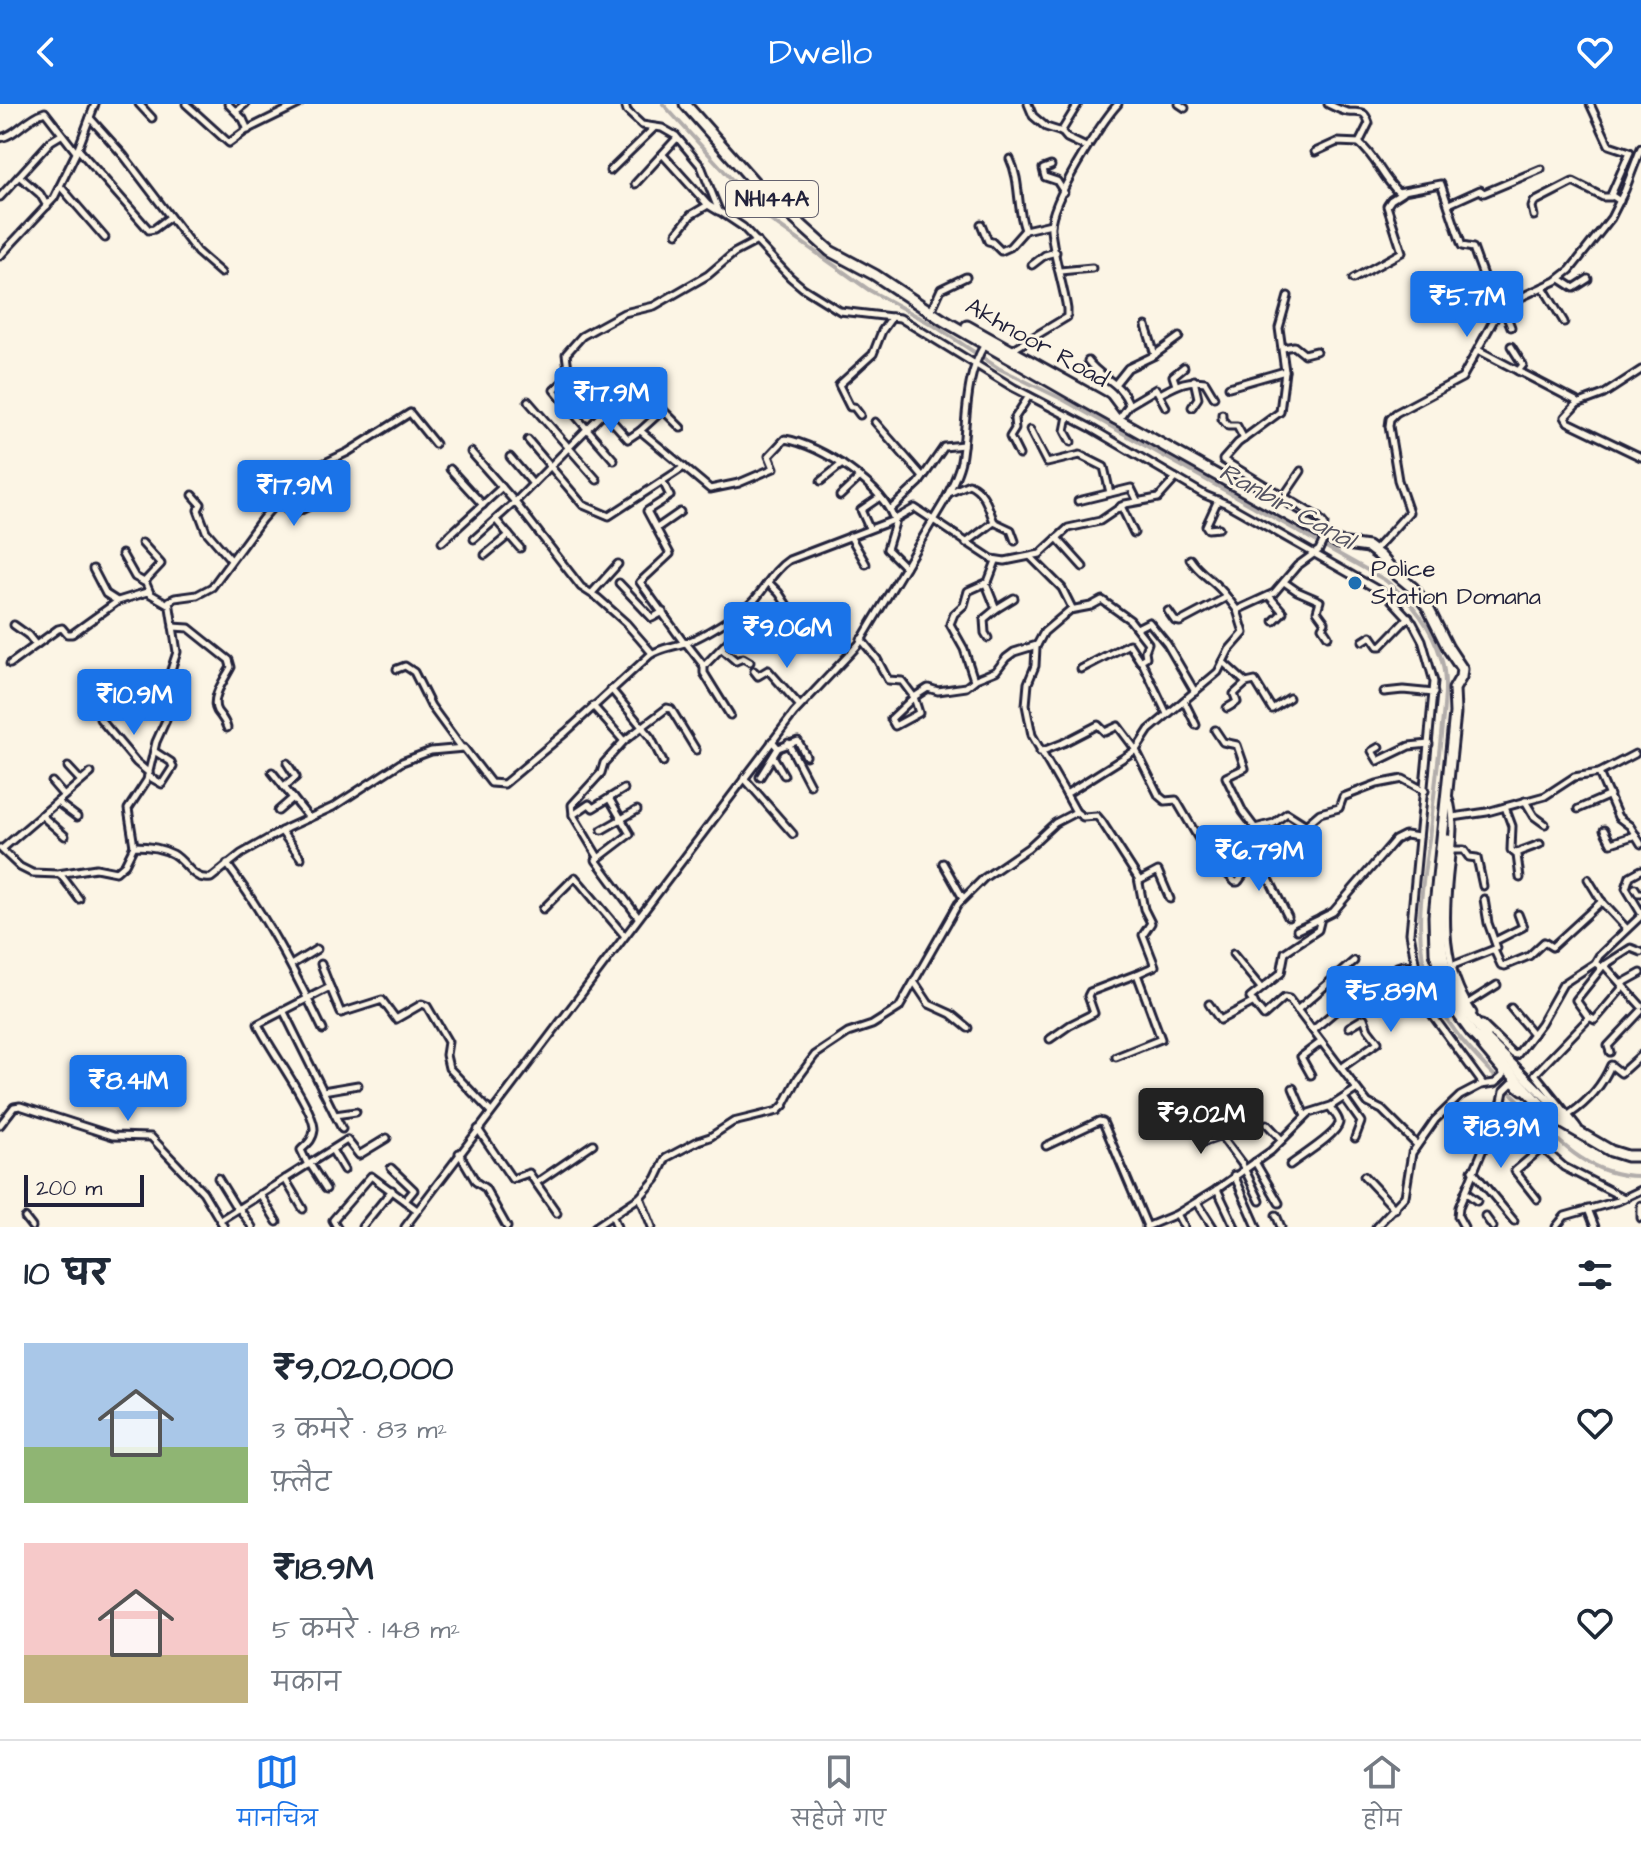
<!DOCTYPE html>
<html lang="hi">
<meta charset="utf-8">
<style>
:root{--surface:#fff;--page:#f6f6f7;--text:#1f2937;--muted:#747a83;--line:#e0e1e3;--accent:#1a73e8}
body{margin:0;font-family:"Architects Daughter","Playpen Sans Deva",sans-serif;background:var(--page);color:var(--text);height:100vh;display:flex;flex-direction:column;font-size:30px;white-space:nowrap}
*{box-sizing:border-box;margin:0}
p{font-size:26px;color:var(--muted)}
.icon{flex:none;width:44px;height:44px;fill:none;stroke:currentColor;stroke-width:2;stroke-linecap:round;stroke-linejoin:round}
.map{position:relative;height:1123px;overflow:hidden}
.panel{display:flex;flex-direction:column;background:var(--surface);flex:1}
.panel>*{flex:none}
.scale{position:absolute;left:24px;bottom:20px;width:120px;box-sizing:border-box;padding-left:8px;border:4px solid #22223b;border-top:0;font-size:22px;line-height:28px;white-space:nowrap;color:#22223b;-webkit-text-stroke:6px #fcf5e5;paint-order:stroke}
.price{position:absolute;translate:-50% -68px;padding:0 18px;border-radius:8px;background:var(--accent);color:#fff;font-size:26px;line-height:52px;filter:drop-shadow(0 2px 4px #0008)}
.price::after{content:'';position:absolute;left:50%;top:48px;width:24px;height:18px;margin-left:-12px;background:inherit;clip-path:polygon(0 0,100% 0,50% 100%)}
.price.active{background:#222;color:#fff}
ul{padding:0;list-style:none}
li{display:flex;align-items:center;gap:24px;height:200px;padding:0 24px}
li span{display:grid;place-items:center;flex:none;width:224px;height:160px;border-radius:0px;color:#555}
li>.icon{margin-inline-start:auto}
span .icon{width:96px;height:96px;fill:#fffc;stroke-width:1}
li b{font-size:34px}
h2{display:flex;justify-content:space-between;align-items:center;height:96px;padding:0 24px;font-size:34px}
header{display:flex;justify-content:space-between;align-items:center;height:104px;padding:0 24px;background:var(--accent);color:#fff;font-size:36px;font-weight:600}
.tabs{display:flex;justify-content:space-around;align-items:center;height:112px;border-top:2px solid var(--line);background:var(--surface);font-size:22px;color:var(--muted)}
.tabs a{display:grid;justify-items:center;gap:4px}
.tabs .active{color:var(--accent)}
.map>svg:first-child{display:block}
</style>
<header><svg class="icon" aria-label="back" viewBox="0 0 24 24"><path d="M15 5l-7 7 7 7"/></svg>Dwello<svg class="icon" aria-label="heart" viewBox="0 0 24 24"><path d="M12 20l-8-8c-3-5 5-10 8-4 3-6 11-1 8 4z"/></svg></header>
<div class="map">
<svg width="1641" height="1123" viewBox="0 0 1641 1123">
<rect width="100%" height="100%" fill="#fcf5e5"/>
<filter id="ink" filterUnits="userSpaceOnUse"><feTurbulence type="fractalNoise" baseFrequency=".0125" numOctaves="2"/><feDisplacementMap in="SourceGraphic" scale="16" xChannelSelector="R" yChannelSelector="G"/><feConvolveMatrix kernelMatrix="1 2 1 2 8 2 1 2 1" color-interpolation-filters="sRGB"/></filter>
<g filter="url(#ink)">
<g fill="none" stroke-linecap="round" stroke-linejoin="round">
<!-- canal -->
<path stroke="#b2adab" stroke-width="4" d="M663 0 766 113 869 186 935 222 998 264 1062 295 1385 476C1412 497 1431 521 1441 554 1449 578 1443 608 1441 632 1437 667 1433 701 1429 735 1422 783 1413 832 1429 879 1445 928 1491 967 1525 1003 1559 1038 1589 1073 1641 1072"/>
<!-- minor casing -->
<g stroke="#22223b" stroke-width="11">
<g id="minor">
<path d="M139 0 152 14"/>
<path d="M186 0 229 39 248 25 299 0"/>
<path d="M228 0 243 15 248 26"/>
<path d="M625 0 627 7 642 21 662 24 676 32 701 62 719 107 743 123 790 173 803 184 840 207 900 214 1014 284 1089 323 1205 391 1227 400 1387 491 1413 519 1422 536 1434 578 1410 829 1422 897 1483 980"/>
<path d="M1028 0 1033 12 1046 23 1062 28 1067 34 1086 43"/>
<path d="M1179 0 1185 4"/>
<path d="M1328 0C1334 3 1342 7 1348 8 1360 9 1364 5 1369 19L1359 39C1376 53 1382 73 1398 88L1441 80 1462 142 1473 144 1489 188 1501 205"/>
<path d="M1590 0 1609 41 1630 48 1611 91 1620 97"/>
<path d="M236 7 245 0"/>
<path d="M90 14 124 52 197 148 221 169"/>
<path d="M1061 28 1078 0"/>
<path d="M0 34C17 31 26 14 45 8L76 48"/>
<path d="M78 45 149 126 154 125 170 113"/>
<path d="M1315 48 1337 38 1360 39"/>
<path d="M663 51 708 101 718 107"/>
<path d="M1010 55C1021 78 1016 102 1025 126"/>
<path d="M1051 62 1043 65 1045 73 1057 77 1064 88"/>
<path d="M610 67 654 24"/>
<path d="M19 72 40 90 47 102"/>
<path d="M635 80 677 34"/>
<path d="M60 82 105 134"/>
<path d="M0 93 51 37 61 31"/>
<path d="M1449 100 1480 86 1484 89 1541 65"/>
<path d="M1534 112 1532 103 1534 98 1573 78 1603 93H1611"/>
<path d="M981 120 988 137 992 138 1001 147 1010 143 1025 126 1051 120"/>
<path d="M677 129 691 111 708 101"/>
<path d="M0 152 54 94 78 45 95 0"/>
<path d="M1032 161 1045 151 1056 148"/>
<path d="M1060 167 1092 164"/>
<path d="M1353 175 1402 148 1387 102 1391 96 1402 89"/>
<path d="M1560 175 1574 184 1588 175"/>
<path d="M1543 183 1564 218"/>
<path d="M1288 192 1279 224 1285 267 1280 308 1238 339 1223 356 1318 413 1324 420 1322 429"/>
<path d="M1503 203 1511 223"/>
<path d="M931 207 941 185 966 173"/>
<path d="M1146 222 1155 251"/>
<path d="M1511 242 1523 261 1518 267"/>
<path d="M1283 244 1294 242 1304 250 1316 247"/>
<path d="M1012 246 1067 213V205C1063 179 1053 152 1051 125 1049 100 1100 19 1118 0"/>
<path d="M1478 246 1576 297V301L1565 313 1568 318 1641 353"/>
<path d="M1088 257C1101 275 1122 278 1129 301"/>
<path d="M1116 279 1128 264 1153 252 1179 233"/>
<path d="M1176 281 1173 272 1184 263"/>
<path d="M1229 283 1285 267"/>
<path d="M1160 290C1177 281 1186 275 1205 278L1214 293"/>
<path d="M528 297 597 376"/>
<path d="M1577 300 1604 290 1641 266"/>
<path d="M1192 303 1198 294 1194 276"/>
<path d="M1222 310V315L1228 322H1237L1244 335"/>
<path d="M860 311 854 303H850L839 281 873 250 882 227 892 213"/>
<path d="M1068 312 1065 327 1071 338"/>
<path d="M1119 315 1129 301 1156 285 1166 303"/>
<path d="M875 318 923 373"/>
<path d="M1030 326 1047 359 1080 351 1104 363 1110 389"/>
<path d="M640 327 663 306 681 324"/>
<path d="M528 336 583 401 609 412 684 363"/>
<path d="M471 348 515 398 474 435"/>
<path d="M1019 351 1010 333 1015 325 1014 315 1029 292"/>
<path d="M510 353 533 380"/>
<path d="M614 356 587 325 604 308 628 335 640 327 643 329 710 385 739 379 774 364 769 352 785 335C821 341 886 383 895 419L887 445 905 463"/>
<path d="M450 365 483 401"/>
<path d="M821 377 842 360"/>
<path d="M663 378 670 392 647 407 670 450 640 478 684 539"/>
<path d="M949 389 969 380C985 387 988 403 994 418L1011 426 1015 437"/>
<path d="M193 391 201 400 198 406 206 427 231 456"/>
<path d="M840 392 859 374"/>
<path d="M1284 392 1301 367"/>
<path d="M1218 396 1206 422 1208 425 1219 424"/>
<path d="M1078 397 1131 384 1137 396"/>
<path d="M278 399 293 410 315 399"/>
<path d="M1121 402 1134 429"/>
<path d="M890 406 919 379 944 343 963 341"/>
<path d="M496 416 520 444"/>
<path d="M657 424 680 408"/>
<path d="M869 424 861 406 880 393"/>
<path d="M850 432 866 460"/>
<path d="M1057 434 1083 463"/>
<path d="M442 438 502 383"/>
<path d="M142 439 161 460 145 477 150 489"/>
<path d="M966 439 994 418"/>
<path d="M1374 447 1409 408 1398 376 1389 322 1390 315 1396 309 1462 274 1496 212 1506 200 1556 177 1570 166 1611 114 1625 86 1641 44"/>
<path d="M122 450 135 473 144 478"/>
<path d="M485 451 509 431"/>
<path d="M1031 453 1062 484 1072 504"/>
<path d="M1190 455C1200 471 1216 477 1227 493"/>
<path d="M93 465 106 490 117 497"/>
<path d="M768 478 779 489 806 530"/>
<path d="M1284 478 1297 487 1320 497 1317 507 1325 518 1322 523 1328 532"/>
<path d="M619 479 652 514 663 508"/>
<path d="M986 480 996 505 984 515 985 529 988 534"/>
<path d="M592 489 618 460"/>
<path d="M1269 492 1283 508 1274 517"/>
<path d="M752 500 756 512 781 538 784 539 791 534"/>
<path d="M996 505 1014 494"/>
<path d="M1168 507 1175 517 1180 518 1227 493 1237 506"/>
<path d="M14 521 28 531 36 541"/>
<path d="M173 523 189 524 229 556 231 563C225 575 210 594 217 607 222 614 225 616 227 624"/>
<path d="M1137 524 1149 518 1167 540 1195 588"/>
<path d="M861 535 877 555 888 576 902 577 914 593 928 584 938 587 966 583 976 575 996 567 1006 554 1014 548 1037 541"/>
<path d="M1363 537 1371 532 1378 542H1381L1409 513"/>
<path d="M686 539 704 562V569L730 611"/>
<path d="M722 545 736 557 743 554 750 558"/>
<path d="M652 549 626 519 598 494 581 483 515 398 587 325 554 286 569 272 566 250 582 232 624 209 654 202 708 171 734 149 757 137"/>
<path d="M1223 558 1246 579 1255 577 1272 605 1289 594"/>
<path d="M10 560 58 525 62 524 67 530H72L118 497 147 488 168 500"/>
<path d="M704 562 733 532 756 512"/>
<path d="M397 565 405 562 414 568 431 602 461 643"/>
<path d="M1081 565 1129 540 1140 557"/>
<path d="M754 567 758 572 768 566 800 602"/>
<path d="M974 576 964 545 950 520 954 510 964 501 968 487 988 478 996 457"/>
<path d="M611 585 651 634 663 658"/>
<path d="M1384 588 1403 586 1434 589"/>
<path d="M914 593 919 609 895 622 891 615Z"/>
<path d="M1184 597 1196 621"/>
<path d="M593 602 624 637"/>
<path d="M1227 604 1237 598 1234 590 1246 579"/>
<path d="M100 615 136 658 149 669"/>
<path d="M1215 626 1223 638 1237 641 1245 664 1226 673 1243 708 1255 724 1274 719 1287 709 1306 721 1320 709 1339 704 1343 693 1377 680 1403 675 1425 687"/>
<path d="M772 637 778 644 798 637 806 652"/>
<path d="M788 639 810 681"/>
<path d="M1379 643 1372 647 1378 657 1409 642 1429 640"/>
<path d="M1040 648 1063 639 1098 621 1105 628 1118 622 1136 646 1159 692 1165 697 1176 696 1200 737"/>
<path d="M774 654 784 671"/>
<path d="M68 663 81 677"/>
<path d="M272 668 309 714"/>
<path d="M1599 669 1618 713 1630 722 1641 740"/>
<path d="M148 672 162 680 173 663 171 658 154 647"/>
<path d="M760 673 778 644"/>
<path d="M744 674 793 730"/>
<path d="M52 678 64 692"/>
<path d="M284 683 296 673 287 659"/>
<path d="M1066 690 1032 631 1026 601 1028 579 1035 562 1036 543 1044 528 1070 506 1091 502 1102 496 1130 516 1148 539 1145 547 1146 553 1141 556 1167 610"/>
<path d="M609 694 630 730 596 756 638 813"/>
<path d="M1449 694C1456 716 1452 738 1450 761 1444 814 1442 862 1473 909"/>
<path d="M1525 697 1534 712 1545 720"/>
<path d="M57 698 77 713"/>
<path d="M1505 703 1512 722 1511 746 1517 751 1520 774"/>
<path d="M1578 705 1610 691"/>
<path d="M278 707 293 694"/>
<path d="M1076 708 1083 713 1097 712 1102 718 1138 774 1144 805 1151 819 1143 831 1155 862 1137 870 1161 935 1116 953"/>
<path d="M41 711 65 732"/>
<path d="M573 711 572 701 601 669 604 659 624 637 667 604 671 605 696 646"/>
<path d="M1453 713 1487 708 1545 692 1574 673 1599 669 1635 650"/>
<path d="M602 726 637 706"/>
<path d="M1604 726 1611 739 1636 731"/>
<path d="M281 727 301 754"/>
<path d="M134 742 128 705 147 676 156 638 166 616 168 575 177 548 169 497 175 494 197 491 212 483 262 415 302 370 348 348 410 309 435 340"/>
<path d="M0 744 20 763 32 769 58 770 96 764 116 768 125 760 134 742C146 742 162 744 173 750 188 759 192 777 211 774L241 750 287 724 333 703 402 658 431 647 464 644 491 679 504 680 566 628 650 551C663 542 678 543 692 536 709 529 726 517 742 507 762 494 769 469 789 456L894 416 915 404 992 455 1005 457 1040 450 1068 424 1100 417 1125 400 1158 394 1176 374"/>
<path d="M2 745 91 669"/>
<path d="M1452 746H1464L1469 753 1477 754 1483 782"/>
<path d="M1516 749 1540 740"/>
<path d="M1257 751 1288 813"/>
<path d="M598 753 573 711 589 700 593 704 624 685"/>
<path d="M1212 754 1235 778H1238C1251 761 1264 745 1255 724"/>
<path d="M943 759 963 794"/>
<path d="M227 760C266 812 295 868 323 926"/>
<path d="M1641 766 1630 772 1626 784 1641 809"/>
<path d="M61 771 79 795"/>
<path d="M1588 775 1602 798 1627 825"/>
<path d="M1139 777 1158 767 1170 795"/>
<path d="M1635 784 1638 789H1641"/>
<path d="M543 805 575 773 624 831"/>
<path d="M1297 826 1320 815"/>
<path d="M1495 837 1523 823 1518 810"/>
<path d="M1494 846 1501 861 1505 862 1529 852 1544 838 1552 843 1602 797"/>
<path d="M1233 850 1261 884"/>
<path d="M1595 859 1599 852 1641 812"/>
<path d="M321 860 330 883"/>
<path d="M291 861 317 845"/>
<path d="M1604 861 1641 902"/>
<path d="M1451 862 1497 844 1488 819 1484 795"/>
<path d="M915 879 929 900 951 910 968 924"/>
<path d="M1621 880 1641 869"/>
<path d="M1383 892 1397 863 1403 861 1415 864"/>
<path d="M1209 900 1220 916 1254 898"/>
<path d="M1467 900 1497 881"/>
<path d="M1511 904 1533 930"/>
<path d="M283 906 342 1025"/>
<path d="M1297 906 1354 857"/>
<path d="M1589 913 1595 916 1623 883"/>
<path d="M1482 920 1513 950 1517 951 1541 919 1563 880 1595 859 1601 863"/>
<path d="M1313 926 1339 904"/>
<path d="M1050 935 1070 921 1094 909 1088 892 1090 888 1137 870"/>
<path d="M1610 948 1608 942 1641 907"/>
<path d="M1341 964 1378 938 1368 925 1364 914 1349 923"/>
<path d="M1311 971 1301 953 1321 938"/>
<path d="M1293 984 1305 1012"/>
<path d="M1357 985 1289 895 1284 894 1264 912 1250 894 1281 869 1285 848 1318 826 1321 814 1333 808 1395 736 1405 731 1419 733"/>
<path d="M323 987 358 981"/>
<path d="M1344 994 1361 1018 1355 1034"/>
<path d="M1502 998 1539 1041 1564 1063 1624 1094"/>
<path d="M1570 1010C1589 997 1602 982 1611 961L1621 969 1641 951"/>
<path d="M335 1011 356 1008"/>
<path d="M1193 1013 1204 1038 1221 1032 1242 1060 1260 1097"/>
<path d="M1267 1020 1282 1036"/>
<path d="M0 1021 14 1003 20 1002 113 1032 151 1033 203 1088 224 1123"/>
<path d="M1576 1021 1535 970 1589 914 1576 896 1603 862 1631 844 1641 848"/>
<path d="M478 1025 512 1075 529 1069 536 1079 593 1040"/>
<path d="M1046 1042 1099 1017 1103 1018 1147 1122"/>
<path d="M332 1046 344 1066"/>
<path d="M459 1049 476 1078 485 1084 507 1123"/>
<path d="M1255 1058 1279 1099"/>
<path d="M310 1060 326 1085"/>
<path d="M308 1061 301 1046C307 1040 313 1036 314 1026 315 1005 268 943 258 920L330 883 341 909 382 896 396 915 422 900 427 902 448 938 446 951 449 964 491 1008"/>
<path d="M1290 1061C1300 1053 1337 1031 1339 1019 1340 1015 1332 1006 1330 1003"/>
<path d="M391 1064 414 1086 405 1097"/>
<path d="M1472 1066 1514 1117"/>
<path d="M1234 1071 1257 1123"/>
<path d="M1364 1072 1395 1105"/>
<path d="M218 1074 237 1105"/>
<path d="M285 1075 303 1105"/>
<path d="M536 1079 557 1109"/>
<path d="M1217 1085 1235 1123"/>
<path d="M1465 1088 1477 1097"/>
<path d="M260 1090 277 1118"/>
<path d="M640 1093 652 1123"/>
<path d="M1537 1095 1515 1067 1542 1044"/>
<path d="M1197 1098 1213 1123"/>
<path d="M1641 1101V1114"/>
<path d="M239 1104 252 1123"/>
<path d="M1588 1105 1595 1123"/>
<path d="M1177 1110 1184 1123"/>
<path d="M1276 1111 1281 1123"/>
<path d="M1485 1112 1493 1123"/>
<path d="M613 1113 617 1123"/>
<path d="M25 1114 32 1123"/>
<path d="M220 1116 347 1036 359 1051 387 1034"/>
<path d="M337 1123 333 1116 371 1072 417 1106"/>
<path d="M362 1123 392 1086"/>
<path d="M405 1123 794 609 859 540 944 398C951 384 958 371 961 357 968 317 963 276 985 240"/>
<path d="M595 1123 640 1093 656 1075 666 1054 698 1037 710 1033 733 1018 778 1007 784 1001 798 974 815 951 848 929 872 921 899 904 958 800 984 774 1028 744 1055 719 1076 708 1066 690 1136 646 1149 626 1218 568 1229 546 1244 529 1237 506 1274 489 1297 462 1319 446 1325 433"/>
<path d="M1146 1123 1177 1110 1216 1086 1271 1047 1309 1009 1331 1002 1357 985 1368 999 1382 1006 1417 1041"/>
<path d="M1376 1123 1405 1092 1412 1049 1435 1016 1460 992 1481 981 1495 979 1503 972V969L1481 943"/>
<path d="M1464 1123 1458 1112 1459 1103 1501 1002 1504 987 1512 979 1522 987"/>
<path d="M1556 1123 1565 1112 1618 1097 1641 1086"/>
</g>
</g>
<!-- major casing -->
<g stroke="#22223b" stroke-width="13">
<path id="major" d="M1485 933 1577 1024"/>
</g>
<!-- highway casing -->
<g stroke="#22223b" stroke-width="15">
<g id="highway">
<path d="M685 0 755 79 830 147 875 171 943 216 1079 294 1322 430 1339 439 1368 443 1380 452 1395 469 1413 484 1428 504 1448 544 1462 565 1461 573 1454 585 1455 609 1434 812 1435 848 1444 882 1459 911 1472 929 1554 1014 1611 1047 1627 1052H1641"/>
<path d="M967 222 1103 298 1115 314"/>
<path d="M1448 736C1443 783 1432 835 1451 880 1459 900 1473 916 1486 932L1479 936"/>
</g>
</g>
<!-- minor -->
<use href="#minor" stroke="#fcf5e5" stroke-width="5"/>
<!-- major -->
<use href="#major" stroke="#fcf5e5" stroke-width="7"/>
<!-- highway -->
<use href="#highway" stroke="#fcf5e5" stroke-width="9"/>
</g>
</g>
<!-- markers -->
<circle fill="#1f6fb2" stroke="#fcf5e5" stroke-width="3" cx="1355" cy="479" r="8"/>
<g text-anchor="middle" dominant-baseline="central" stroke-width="6" stroke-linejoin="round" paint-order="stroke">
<!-- shield labels -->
<rect fill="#fcf5e5" stroke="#63616e" stroke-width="2" x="726" y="77" width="92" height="36" rx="6"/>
<g font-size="22" font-weight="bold" fill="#22223b">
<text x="772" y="95">NH144A</text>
</g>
<!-- street labels -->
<g font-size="24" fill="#22223b" stroke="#fcf5e5">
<text transform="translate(1037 239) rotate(29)">Akhnoor Road</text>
</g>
<!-- poi labels -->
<g font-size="24" fill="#22223b" stroke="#fcf5e5" text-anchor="start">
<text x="1371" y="465">Police<tspan x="1371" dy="28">Station Domana</tspan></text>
</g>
<!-- water labels -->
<g font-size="26" font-style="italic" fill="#545362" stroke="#fcf5e5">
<text transform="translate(1287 402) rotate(29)">Ranbir Canal</text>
</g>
</g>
</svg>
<div class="scale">200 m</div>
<b class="price" style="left:1467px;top:235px">₹5.7M</b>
<b class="price" style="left:611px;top:331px">₹17.9M</b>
<b class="price" style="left:294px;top:424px">₹17.9M</b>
<b class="price" style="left:787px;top:566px">₹9.06M</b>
<b class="price" style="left:134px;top:633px">₹10.9M</b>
<b class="price" style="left:1259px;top:789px">₹6.79M</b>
<b class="price" style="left:1391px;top:930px">₹5.89M</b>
<b class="price" style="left:128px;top:1019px">₹8.41M</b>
<b class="price active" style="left:1201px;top:1052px">₹9.02M</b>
<b class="price" style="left:1501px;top:1066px">₹18.9M</b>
</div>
<section class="panel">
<h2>10 घर<svg class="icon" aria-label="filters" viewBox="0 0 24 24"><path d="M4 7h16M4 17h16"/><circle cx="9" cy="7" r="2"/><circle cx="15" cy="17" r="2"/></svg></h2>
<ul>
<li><span style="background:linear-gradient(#a9c7e8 65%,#8fb573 0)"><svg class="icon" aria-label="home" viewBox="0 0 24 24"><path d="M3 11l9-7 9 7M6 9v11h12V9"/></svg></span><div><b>₹9,020,000</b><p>3 कमरे · 83 m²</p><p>फ़्लैट</p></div><svg class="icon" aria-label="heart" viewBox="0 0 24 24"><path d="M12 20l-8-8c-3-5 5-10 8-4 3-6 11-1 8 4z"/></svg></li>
<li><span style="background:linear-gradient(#f6c9c9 70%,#c2b280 0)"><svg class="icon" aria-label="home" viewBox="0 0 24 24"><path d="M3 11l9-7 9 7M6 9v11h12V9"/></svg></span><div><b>₹18.9M</b><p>5 कमरे · 148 m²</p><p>मकान</p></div><svg class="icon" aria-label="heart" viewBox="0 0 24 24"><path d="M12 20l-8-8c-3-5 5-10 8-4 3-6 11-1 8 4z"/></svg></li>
</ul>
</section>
<nav class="tabs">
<a class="active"><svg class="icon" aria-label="map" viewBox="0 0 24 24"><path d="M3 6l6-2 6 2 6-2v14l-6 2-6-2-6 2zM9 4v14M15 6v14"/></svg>मानचित्र</a>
<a><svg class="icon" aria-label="saved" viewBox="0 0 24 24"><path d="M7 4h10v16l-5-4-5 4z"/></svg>सहेजे गए</a>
<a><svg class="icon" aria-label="home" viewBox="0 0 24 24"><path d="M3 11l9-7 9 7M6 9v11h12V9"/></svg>होम</a>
</nav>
